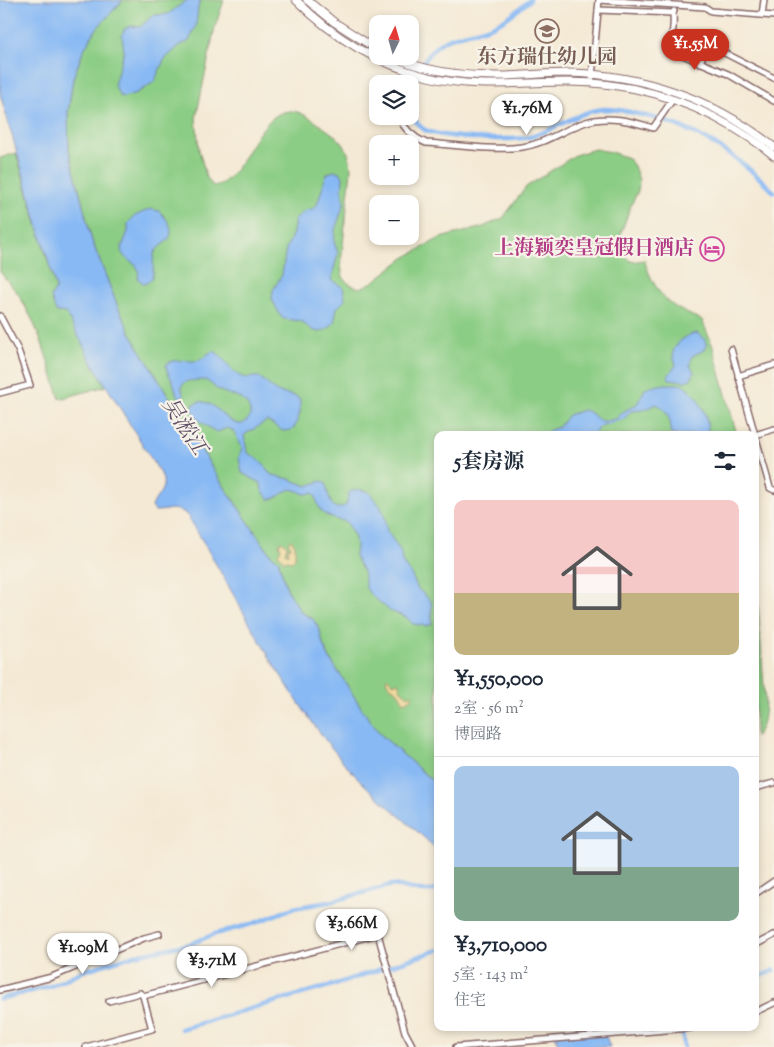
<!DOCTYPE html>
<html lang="zh">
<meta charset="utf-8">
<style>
:root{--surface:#fff;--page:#f6f6f7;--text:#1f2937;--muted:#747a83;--line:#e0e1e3;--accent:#c8321e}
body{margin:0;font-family:"Sorts Mill Goudy","Noto Serif SC",serif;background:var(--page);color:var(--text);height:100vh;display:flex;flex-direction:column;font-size:19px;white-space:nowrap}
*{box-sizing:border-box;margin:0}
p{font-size:16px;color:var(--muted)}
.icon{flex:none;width:28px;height:28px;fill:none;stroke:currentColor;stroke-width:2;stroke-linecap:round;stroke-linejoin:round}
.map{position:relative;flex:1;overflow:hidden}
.side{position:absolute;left:434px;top:431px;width:325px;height:600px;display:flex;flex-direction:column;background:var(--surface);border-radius:10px;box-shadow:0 2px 8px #0003}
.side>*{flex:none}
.needle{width:32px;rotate:5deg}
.tools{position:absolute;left:369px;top:15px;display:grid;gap:10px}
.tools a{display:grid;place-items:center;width:50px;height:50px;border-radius:10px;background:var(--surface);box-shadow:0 2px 8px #0003;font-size:25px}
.price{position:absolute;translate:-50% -42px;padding:0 11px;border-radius:18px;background:#fff;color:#222;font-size:16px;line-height:32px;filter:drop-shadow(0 1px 2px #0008)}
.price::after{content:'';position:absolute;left:50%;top:30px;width:15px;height:11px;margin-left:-8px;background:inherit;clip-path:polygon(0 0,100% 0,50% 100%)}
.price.active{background:var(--accent);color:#fff}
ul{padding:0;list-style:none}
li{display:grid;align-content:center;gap:10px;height:265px;padding:0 20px}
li+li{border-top:1px solid var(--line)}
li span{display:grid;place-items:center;height:155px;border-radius:10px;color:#555}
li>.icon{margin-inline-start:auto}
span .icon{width:90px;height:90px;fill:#fffc;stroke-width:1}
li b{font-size:21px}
h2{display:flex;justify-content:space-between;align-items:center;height:60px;padding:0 20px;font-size:21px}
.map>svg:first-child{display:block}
</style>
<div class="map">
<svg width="774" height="1047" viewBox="0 0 774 1047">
<rect width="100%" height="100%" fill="#f7f3e8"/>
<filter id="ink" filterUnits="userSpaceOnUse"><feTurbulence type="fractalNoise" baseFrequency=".02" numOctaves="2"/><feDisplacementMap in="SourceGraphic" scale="10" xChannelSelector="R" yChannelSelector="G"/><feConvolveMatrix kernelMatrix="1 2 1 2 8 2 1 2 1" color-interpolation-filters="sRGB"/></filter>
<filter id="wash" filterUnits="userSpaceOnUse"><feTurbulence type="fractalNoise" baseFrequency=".0096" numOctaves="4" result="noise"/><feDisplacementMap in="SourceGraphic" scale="20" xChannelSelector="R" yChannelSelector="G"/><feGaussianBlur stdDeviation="1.12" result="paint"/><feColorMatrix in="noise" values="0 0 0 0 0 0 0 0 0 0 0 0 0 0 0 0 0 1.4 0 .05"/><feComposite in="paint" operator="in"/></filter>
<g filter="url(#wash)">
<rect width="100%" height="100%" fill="#f4e9d4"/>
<!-- green -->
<g fill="#8ccd85" stroke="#6b7658">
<path d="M123 0H224L215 27 196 118 199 150 206 176 213 186C243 184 255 112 290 111 302 110 320 125 330 132 345 142 350 153 351 170L341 262C342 278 343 283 360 288L373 282 404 258 440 238 483 227 503 218 526 187 575 155 595 149 611 152 628 158 634 166 639 180 638 191 631 205 619 239 624 254 632 262 644 260C657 296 667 306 702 320L713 347 737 435H438L437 785 380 734 366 715 330 659 323 645 320 631 313 619 301 612 287 589 278 560 270 554 221 482 133 338 118 307 92 241 69 150 68 113 73 78 84 49 97 28Z"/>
<path d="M16 153 56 288 94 366 106 386 60 399 42 343 32 319 19 295 0 272V158Z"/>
<path d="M755 517 758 540 757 588 765 702C764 714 764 728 755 737Z"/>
</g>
<!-- sand -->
<g fill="#eeda9e" stroke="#9c7c64">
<path d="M291 540 295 545V558L292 561 287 560 284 561 278 553 281 549 279 544 282 541 287 546 285 552 288 554V548L291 547 288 542Z"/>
<path d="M388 678 393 684 398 682 401 690 408 696 412 694V698L404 702 398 692 387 683 386 679Z"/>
</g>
<!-- water -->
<g fill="#88b9f4" stroke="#696c90">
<path d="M0 0H123L97 28 84 49 73 78 68 113 69 150 92 241 118 307 133 338 221 482 270 554 278 560 287 589 301 612 313 619 320 631 323 645 330 659 366 715 380 734 437 785V850C410 823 379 801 353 773 284 697 240 601 187 515 174 505 169 511 155 511L152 507C156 495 167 490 162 476L94 366 66 313 56 312 51 297 56 288 0 94Z"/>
<path d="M187 0H201L198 8 196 26 189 41 179 46 164 60 154 82 137 93 123 97 120 96 114 85 124 51 122 36 124 29 131 26 140 27 153 15 168 14Z"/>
<path d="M335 171 340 172 343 177 342 192 344 204 335 230 334 242 338 253 331 280 343 287 345 300 337 308 334 322 330 327 323 331 319 332 312 330 301 321 284 319 281 317 272 299 273 290 282 275 286 249 293 233 295 219 306 210 312 209 317 205 326 176 328 173Z"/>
<path d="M150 209 159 211C164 216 171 223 171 231 171 243 159 244 155 252 150 262 159 279 144 284L138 279C142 259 126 266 121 250L128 231V223L135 216Z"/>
<path d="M697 333 704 338 707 346 704 350 692 356 690 365 694 372 691 379 685 381 669 379 668 376 676 365C675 361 673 357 673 353 674 343 688 334 697 333Z"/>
<path d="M214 351C224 356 231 373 242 377 247 379 254 376 259 377L277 392 295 396 300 399V413L295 427 291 430 283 431 267 421 244 435 247 452 263 463 270 474 273 475 289 479 307 486 321 481 325 482C329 491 329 518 347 504L348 494 351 491 358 489 369 492 381 507 385 518 387 531 401 552 402 562 411 574 418 589 431 601C432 604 432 622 432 624L426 626 413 624 406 617 390 611 370 594 366 588 363 571 355 557 356 546 355 538 347 522C337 519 324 518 319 507 316 502 317 497 313 493L304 494C283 481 284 500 269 499L262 491 261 483 242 473 239 458 242 447 234 432 229 428C224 428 222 431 217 432 215 432 196 419 195 416 192 412 192 408 194 404 212 393 225 426 242 424 247 421 251 418 250 411 247 396 228 396 217 389 213 386 210 382 205 380 196 381 186 378 181 387L184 396 180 397 177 395 173 382 167 371 166 365C173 357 187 362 197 361 204 360 207 352 214 351Z"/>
<path d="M665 384H683L697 397 706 416 709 435H671C672 424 668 408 656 404L644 410 631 411 624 419 600 426 593 435H543L550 430 559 427 568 415 584 410 587 411C604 421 596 424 618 418L621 413 637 404 645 389 650 387Z"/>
<path d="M553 1028H603L610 1047H559Z"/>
</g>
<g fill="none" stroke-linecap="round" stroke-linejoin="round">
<!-- canal -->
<g stroke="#88b9f4" stroke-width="4.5">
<path d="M410 95C415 75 428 47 448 39 462 33 478 32 492 26 506 20 518 10 530 0"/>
<path d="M410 113C413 118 417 124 422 128 436 139 511 141 530 137 556 130 577 111 604 109 616 109 627 111 638 114 690 124 737 154 774 192"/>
<path d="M755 979 774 970"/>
<path d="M0 999 51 986 83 971 135 955 190 944 215 934 255 923 293 908 329 902 392 885C405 886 428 896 438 888"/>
<path d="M682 1028 684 1047"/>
<path d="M181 1029 336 984 438 950"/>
</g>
</g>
</g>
<g filter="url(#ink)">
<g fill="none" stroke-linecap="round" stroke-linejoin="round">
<!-- minor casing -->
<g stroke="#866666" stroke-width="8">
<g id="minor">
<path d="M599 0 705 7 711 11 774 16"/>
<path d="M598 10 673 13 674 11"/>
<path d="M673 13C674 27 673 36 666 48L728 74 774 101"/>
<path d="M762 15 764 0"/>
<path d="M700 63 707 44 774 78"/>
<path d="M592 77 599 0"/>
<path d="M398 116C404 129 412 137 426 143 457 145 492 151 522 147 545 144 564 129 586 122 608 115 632 121 653 128L673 99"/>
<path d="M0 316 18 350 30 385 0 393"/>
<path d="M731 349 755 435"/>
<path d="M738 376 774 365"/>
<path d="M755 435 769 484 770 488 774 490"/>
<path d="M755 435 774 429"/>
<path d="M755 788 774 783"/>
<path d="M755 894 774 881"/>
<path d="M755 945 774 935"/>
<path d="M204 980 201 970 205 962"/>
<path d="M0 990 52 977 144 938 159 934"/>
<path d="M109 1001 140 993 143 996 378 934 405 1032 413 1047"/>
<path d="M755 1012 774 1003"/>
<path d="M86 1047 152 1029 143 996"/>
<path d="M456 1047 691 1028"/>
</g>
</g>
<!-- major casing -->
<g stroke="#866666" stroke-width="9">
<g id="major">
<path d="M296 0C333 37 377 64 428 77 475 89 521 82 568 82 629 82 682 97 734 128 748 137 762 145 774 156"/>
<path d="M307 0 334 22 378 50"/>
<path d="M390 56C424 71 461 76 498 76 522 76 546 73 570 73 646 75 715 100 774 147"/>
</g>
</g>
<!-- minor -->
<use href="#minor" stroke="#fff" stroke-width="5"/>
<!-- major -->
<use href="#major" stroke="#fff" stroke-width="7"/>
</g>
</g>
<!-- icons -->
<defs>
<g id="school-ring" transform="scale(1.25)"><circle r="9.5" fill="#f7f3e8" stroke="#8d6e63" stroke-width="1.5"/><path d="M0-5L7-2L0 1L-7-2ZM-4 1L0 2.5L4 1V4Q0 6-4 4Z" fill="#8d6e63"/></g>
<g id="hotel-ring" transform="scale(1.25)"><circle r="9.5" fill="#f7f3e8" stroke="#d1479c" stroke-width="1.5"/><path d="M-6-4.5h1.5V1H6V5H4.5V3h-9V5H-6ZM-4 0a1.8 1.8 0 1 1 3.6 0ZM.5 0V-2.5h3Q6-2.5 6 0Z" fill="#d1479c"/></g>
</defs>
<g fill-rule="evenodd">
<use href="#school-ring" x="547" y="31"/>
<use href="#hotel-ring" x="712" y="249"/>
</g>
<g text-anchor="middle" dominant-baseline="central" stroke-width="4.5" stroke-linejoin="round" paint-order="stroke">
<!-- education labels -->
<g font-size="20" font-weight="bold" fill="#785e54" stroke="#f7f3e8">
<text x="547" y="58">东方瑞仕幼儿园</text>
</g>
<!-- hotel labels -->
<g font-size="20" font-weight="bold" fill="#b23c85" stroke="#f7f3e8" text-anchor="end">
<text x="694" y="249">上海颖奕皇冠假日酒店</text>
</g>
<!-- water labels -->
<g font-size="21" font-style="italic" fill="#5d4d67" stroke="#f7f3e8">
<text transform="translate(183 427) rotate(57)">吴淞江</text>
</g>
</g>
</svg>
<div class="tools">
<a><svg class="needle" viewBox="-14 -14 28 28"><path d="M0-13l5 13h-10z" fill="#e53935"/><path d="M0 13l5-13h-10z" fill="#747a83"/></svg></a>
<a><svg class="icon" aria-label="layers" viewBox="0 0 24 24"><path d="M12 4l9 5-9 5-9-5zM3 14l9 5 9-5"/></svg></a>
<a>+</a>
<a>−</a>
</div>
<b class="price active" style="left:695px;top:71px">¥1.55M</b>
<b class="price" style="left:527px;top:136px">¥1.76M</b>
<b class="price" style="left:352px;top:951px">¥3.66M</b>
<b class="price" style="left:83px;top:975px">¥1.09M</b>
<b class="price" style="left:212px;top:988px">¥3.71M</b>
<section class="side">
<h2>5套房源<svg class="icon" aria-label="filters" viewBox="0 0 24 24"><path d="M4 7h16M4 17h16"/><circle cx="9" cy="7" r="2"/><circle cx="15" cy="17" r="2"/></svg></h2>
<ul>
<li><span style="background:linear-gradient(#f6c9c9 60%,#c2b280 0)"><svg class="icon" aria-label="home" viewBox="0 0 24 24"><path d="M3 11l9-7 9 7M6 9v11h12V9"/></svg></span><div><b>¥1,550,000</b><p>2室 · 56 m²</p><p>博园路</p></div></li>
<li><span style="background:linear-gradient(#a9c7e8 65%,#7fa58c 0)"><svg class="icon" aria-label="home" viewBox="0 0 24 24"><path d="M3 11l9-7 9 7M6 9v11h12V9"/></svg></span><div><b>¥3,710,000</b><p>5室 · 143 m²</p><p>住宅</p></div></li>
</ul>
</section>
</div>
